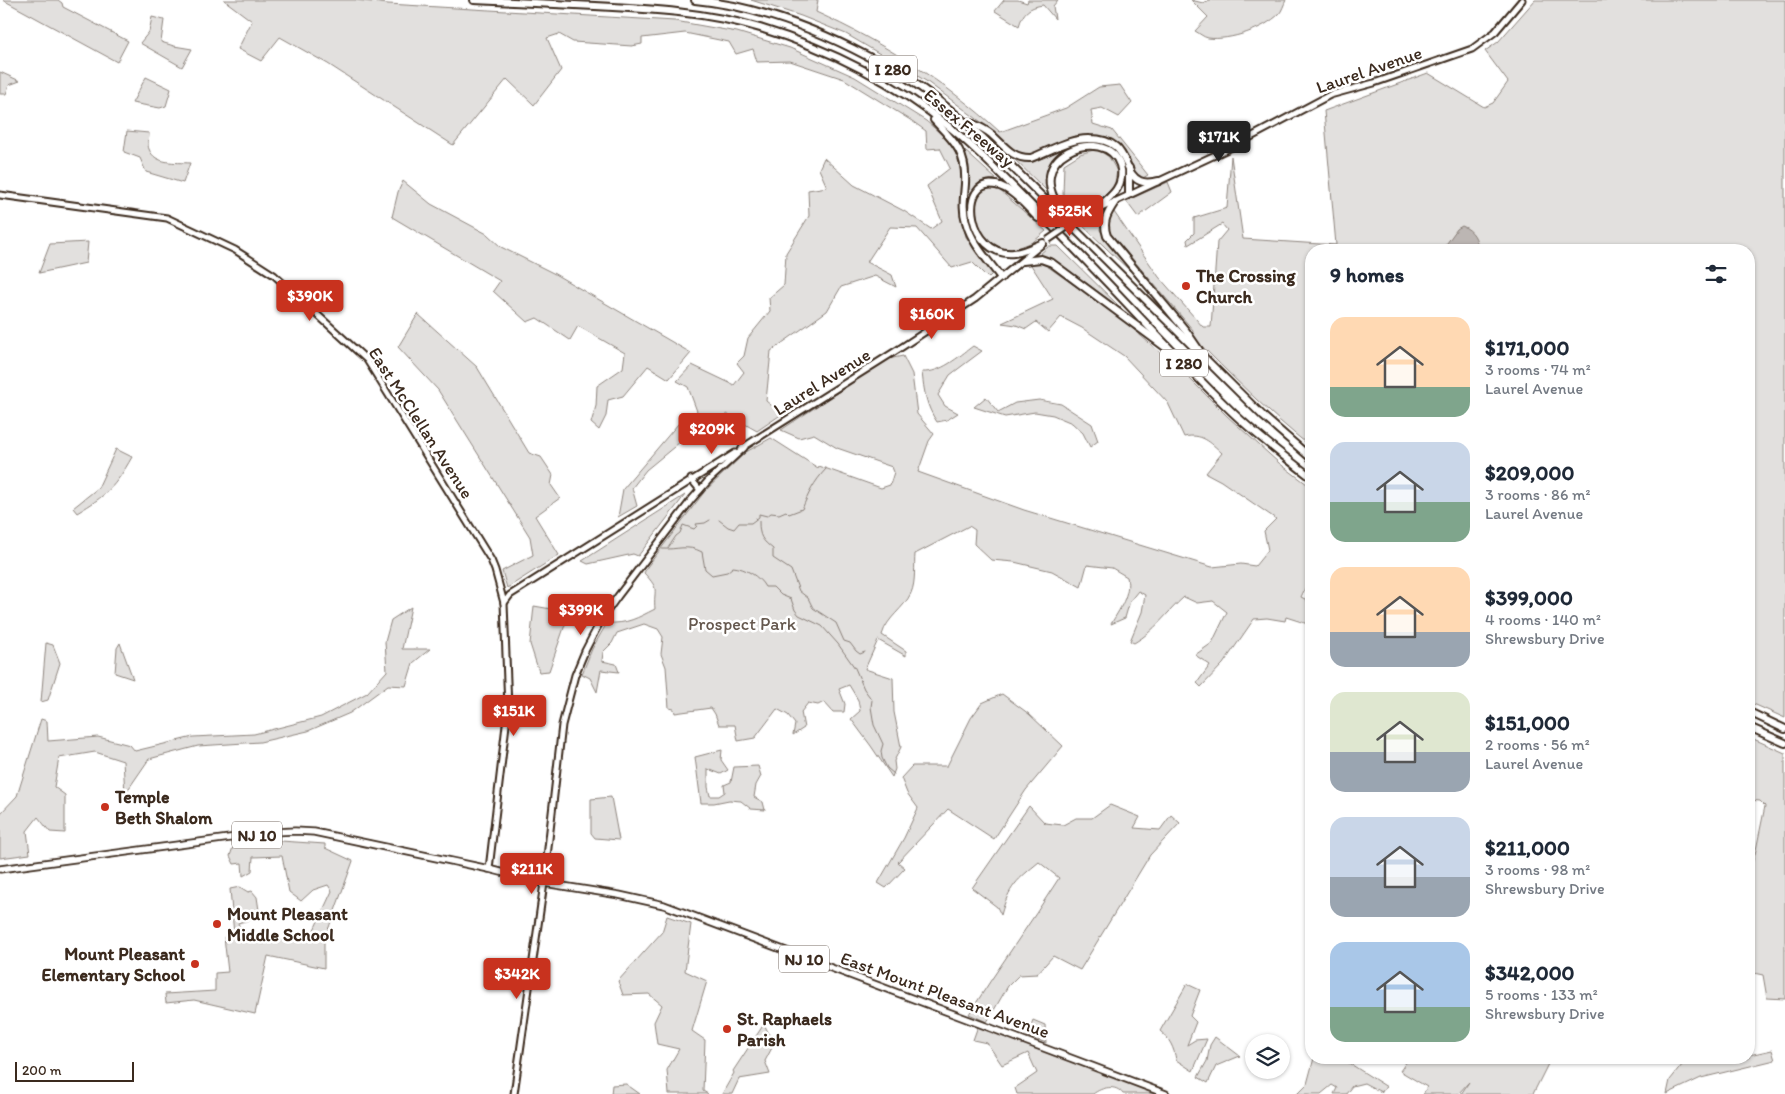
<!DOCTYPE html>
<meta charset="utf-8">
<style>
:root{--surface:#fff;--page:#f2f2f3;--text:#1f2937;--muted:#747a83;--accent:#c8321e}
body{margin:0;font-family:Itim,sans-serif;background:var(--page);color:var(--text);height:100vh;display:flex;flex-direction:column;font-size:19px;white-space:nowrap}
*{box-sizing:border-box;margin:0}
p{font-size:16px;color:var(--muted)}
.icon{flex:none;width:28px;height:28px;fill:none;stroke:currentColor;stroke-width:2;stroke-linecap:round;stroke-linejoin:round}
.map{position:relative;flex:1;overflow:hidden}
.sheet{position:absolute;left:1305px;top:244px;width:450px;height:820px;display:flex;flex-direction:column;background:var(--surface);border-radius:20px;box-shadow:0 1px 4px #0004}
.sheet>*{flex:none}
.tools{position:absolute;left:1245px;top:1034px;display:grid;gap:10px}
.tools a{display:grid;place-items:center;width:45px;height:45px;border-radius:50%;background:var(--surface);box-shadow:0 1px 4px #0004;font-size:25px}
.scale{position:absolute;left:15px;bottom:12px;width:119px;box-sizing:border-box;padding-left:5px;border:2px solid #3b2a1e;border-top:0;font-size:14px;line-height:18px;white-space:nowrap;color:#3b2a1e;-webkit-text-stroke:4px #fff;paint-order:stroke}
.price{position:absolute;translate:-50% -42px;padding:0 11px;border-radius:5px;background:var(--accent);color:#fff;font-size:16px;line-height:32px;filter:drop-shadow(0 1px 2px #0008)}
.price::after{content:'';position:absolute;left:50%;top:30px;width:15px;height:11px;margin-left:-8px;background:inherit;clip-path:polygon(0 0,100% 0,50% 100%)}
.price.selected{background:#222;color:#fff}
ul{padding:0;list-style:none}
li{display:flex;align-items:center;gap:15px;height:125px;padding:0 25px}
li span{display:grid;place-items:center;flex:none;width:140px;height:100px;border-radius:15px;color:#555}
li>.icon{margin-inline-start:auto}
span .icon{width:60px;height:60px;fill:#fffc;stroke-width:1}
li b{font-size:21px}
h2{display:flex;justify-content:space-between;align-items:center;height:60px;padding:0 25px;font-size:21px}
.map>svg:first-child{display:block}
</style>
<div class="map">
<svg width="1785" height="1094" viewBox="0 0 1785 1094">
<rect width="100%" height="100%" fill="#fff"/>
<filter id="ink" filterUnits="userSpaceOnUse"><feTurbulence type="fractalNoise" baseFrequency=".02" numOctaves="2"/><feDisplacementMap in="SourceGraphic" scale="10" xChannelSelector="R" yChannelSelector="G"/><feConvolveMatrix kernelMatrix="1 2 1 2 8 2 1 2 1" color-interpolation-filters="sRGB"/></filter>
<g filter="url(#ink)">
<!-- green -->
<g fill="#e2e0de" stroke="#8e857e">
<path d="M3 0H58L62 3 63 7 128 41 117 62Z"/>
<path d="M224 0H355L388 4 675 21 737 32 790 48 855 77 926 121 947 139 963 166 960 211 966 237 994 272 988 278 972 262 952 268 917 228 890 227 867 262 892 275 896 287 875 276 841 287 827 311 771 351 766 401 782 414 757 431 727 414 680 442 646 470 632 488 637 506 618 517 623 489 678 424 698 414 688 387 677 381 692 365 734 385 744 372 737 363 744 356 748 338 770 311 769 298 784 285 786 253 809 216 808 190 827 187 819 169 824 158 854 185 904 211 931 229 942 221 927 186 950 168 940 148 927 149 926 131 912 121 844 79 790 61 757 62 753 49 736 54 729 42 685 33 642 38V44L632 46 573 42 559 34 547 38 561 70 534 105 507 79 453 145 328 64 280 37 261 61 238 49 252 21Z"/>
<path d="M751 0H818L816 12C882 42 946 82 1000 132L1066 108 1099 87 1120 85 1132 103 1119 117 1102 108 1091 110 1093 124 1112 130 1148 175 1141 179 1138 178 1120 147 1097 136 1032 155 1013 152 981 122 926 81 846 34 801 16Z"/>
<path d="M1004 0H1018L1027 3 1028 0H1058L1053 6 1055 19 1043 5C1029 7 1023 12 1019 26L995 11Z"/>
<path d="M1191 0 1203 3 1210 0H1286C1284 4 1282 11 1279 14 1264 29 1230 41 1208 38 1203 37 1199 33 1195 31L1208 17Z"/>
<path d="M1535 0H1785V718L1749 702V250H1311V447C1268 413 1230 374 1192 336L1193 330 1106 228 1110 214 1114 212 1159 277 1203 327H1211L1217 242 1227 230 1222 224 1188 245 1187 240 1194 233V218L1227 208 1231 156 1243 239 1336 245 1324 111 1428 73 1484 107 1493 103 1508 82 1485 51 1498 42Z"/>
<path d="M152 17 164 20 161 42 174 46 192 49 182 67 140 43 149 32Z"/>
<path d="M0 72 20 81 9 85 6 94H0Z"/>
<path d="M146 77 171 89 166 106 160 108 132 103Z"/>
<path d="M127 131 149 133C149 138 147 145 149 149 155 165 176 162 190 163L183 183 146 172 140 158 124 152Z"/>
<path d="M1063 148 1048 170 1046 190 1012 157 1030 162 1043 158Z"/>
<path d="M1097 149 1109 157 1117 171 1114 188 1093 204 1070 214 1063 194 1064 164 1080 154Z"/>
<path d="M964 150 996 179 981 182 968 195 969 166Z"/>
<path d="M403 181 431 204 487 234 501 247 553 273 691 353 669 379 648 366 623 396 608 400 606 416 599 430 591 423 596 406 597 386 623 368 625 353 578 326 570 340 537 318 527 322 493 291 500 281 392 217 398 192Z"/>
<path d="M1168 182 1172 192 1138 217 1126 201Z"/>
<path d="M988 188H997L1046 231 1033 242 1015 249H1005L991 244 983 236 978 222 975 204 981 191Z"/>
<path d="M1102 213 1100 230 1130 271 1081 224Z"/>
<path d="M88 242 86 263 39 273 50 244Z"/>
<path d="M1049 246H1058L1123 310 1055 260 1039 255Z"/>
<path d="M1040 261 1118 316 1186 375 1227 416 1279 463 1311 487V576L1301 597 1307 600 1311 617V625L1286 617 1285 621 1267 618 1254 619 1223 664 1201 687 1197 683 1210 665 1195 655 1212 643 1227 612 1213 601 1197 603 1184 597C1167 612 1154 632 1134 643L1130 641 1142 612 1145 595 1138 591 1130 601 1125 618 1111 624C1119 610 1131 594 1127 577L1112 568 1087 565 1081 587 1052 571 1014 562 991 560 974 544 975 530 969 526 915 554C914 566 916 582 911 593 904 609 887 617 882 635L906 651V656L878 640 865 669 893 678 894 712 901 747 894 761 895 769 892 777 871 746 851 719 860 711 858 700 849 685 839 689 845 704 844 712H833L824 702 818 705 808 703 801 712 804 728 793 735 795 724 788 715 777 709 755 738 738 741 735 725H719L715 714 711 708 675 713 674 709 669 708 666 667 661 654 663 637 658 629 644 624 617 633 612 643 603 652 602 661 616 664 619 672 601 670 597 692 590 678 582 674 592 649 607 623C628 624 637 618 655 609 653 588 661 591 644 573L647 567 705 491 746 452 771 438 818 468 819 466 881 488 890 485 894 472 892 467 837 448 814 434 799 438 781 430 888 359 903 356 912 374 917 414 934 434 929 441 918 472 1024 510 1212 567 1241 564 1255 566 1268 550 1264 531 1276 519 1221 481 1206 473 1222 453C1210 442 1202 433 1184 437L1168 403 1124 356 1082 328 1061 317 1048 332 1036 322 1026 329 1016 325 1002 323 1053 299 1031 265 1035 262Z"/>
<path d="M418 314 477 367 529 453 541 457 553 475 551 485 560 498 535 516 559 555 507 588 502 571 533 555 530 537 438 390 398 347Z"/>
<path d="M973 346 982 351 950 375 938 395 945 406 958 413 947 420 937 422C926 406 924 391 922 372 941 373 958 357 973 346Z"/>
<path d="M986 397 998 412 1015 403 1039 400 1061 404 1092 424 1098 441 1090 447 1083 433 1072 423 1053 415 1035 412 1005 417 974 407Z"/>
<path d="M116 449 132 457C115 487 107 495 77 513L73 508 98 488Z"/>
<path d="M685 495 638 556 633 554 588 564 582 561Z"/>
<path d="M576 593 549 671 539 672 530 644 534 606 557 610Z"/>
<path d="M411 607 402 649H430L413 663 406 686 388 685 350 713 308 731 260 742 198 746 149 759 125 794 123 761 95 752 59 758 54 787 65 795V833L50 832 38 817 27 831 30 854 0 858V814L17 796 41 719 47 721 48 741 98 737 130 745 135 751 193 737 254 734 321 717 367 693 387 671 385 642 391 620Z"/>
<path d="M46 643 53 645 60 663 48 700 41 702Z"/>
<path d="M120 643 133 679 115 673 117 648Z"/>
<path d="M1002 694 1029 714 1063 746 1026 790 994 839 948 809 898 862 905 868 886 888 878 883 904 838 918 808 907 793 901 778 912 766H947L971 718 982 703Z"/>
<path d="M1749 737 1785 753V999L1767 998 1763 975 1749 972V874L1756 850 1765 806 1760 801 1749 800Z"/>
<path d="M722 750 721 760 728 770 721 774 708 769V787L710 796H719L725 792 724 785 731 782 734 767 758 766 761 776 756 785 754 797 763 802 765 810 751 809 741 801 729 800 714 803H701L695 757Z"/>
<path d="M611 797 619 840 595 838 591 833V799Z"/>
<path d="M1110 805 1140 817 1134 828 1160 830 1171 815 1180 823 1150 855 1080 970 1053 956 1037 974 1019 975 1008 986 987 1022 969 1014C998 968 1030 924 1059 878L1039 862C1017 880 1009 886 1001 915L997 907 972 888 1029 806 1045 823 1063 825 1076 818H1092Z"/>
<path d="M281 841 325 844V848L353 861 324 941V968L268 956 255 1014 194 1000 166 1003 165 994 215 991V973L228 972 224 937 234 935 230 889 240 887 248 892 252 891 257 897 260 917 238 923 242 932 263 944 312 934 332 891 328 885 313 890 301 901 289 892 282 856 253 857 252 871 243 876 242 863 234 864 230 856 233 847Z"/>
<path d="M667 916 691 924 685 971 707 981 692 1031 705 1040 703 1091 708 1094H669L667 1070 679 1049 657 1044 654 1022 662 1005 649 994 623 995 618 981 662 932Z"/>
<path d="M1187 984 1200 990 1190 1016 1196 1022 1187 1045 1195 1040 1207 1039 1193 1071 1176 1060C1174 1048 1170 1039 1160 1031Z"/>
<path d="M1033 1020 1045 1025 1046 1043 1027 1036Z"/>
<path d="M764 1024 774 1044 765 1061 770 1074 739 1079 732 1094H722L734 1073 733 1071Z"/>
<path d="M978 1026 1038 1047 1157 1094H1123C1116 1084 1102 1087 1093 1094H1017L1015 1088 1037 1073 1028 1053 1002 1065 987 1043 973 1040Z"/>
<path d="M1215 1037 1240 1056 1216 1066 1208 1083 1198 1077 1207 1061 1210 1045Z"/>
<path d="M1772 1050 1775 1060 1701 1078 1667 1094 1670 1080 1686 1060 1703 1063 1749 1058V1055Z"/>
<path d="M1314 1058H1341L1387 1087 1381 1092 1364 1083 1352 1086 1346 1094H1334L1337 1088 1332 1085 1321 1094H1297L1307 1084Z"/>
<path d="M1409 1058H1551L1533 1094H1461L1469 1082 1458 1094H1423L1427 1087 1400 1071Z"/>
<path d="M626 1084 640 1094H611L612 1085Z"/>
</g>
<!-- water -->
<path fill="#bcb6b3" stroke="#887e77" d="M1462 226C1473 230 1478 239 1478 250H1442L1457 229Z"/>
<g fill="none" stroke-linecap="round" stroke-linejoin="round">
<!-- stream -->
<g stroke="#887e77" stroke-width="1">
<path d="M756 518 759 521C759 537 762 540 773 549V558L791 570 799 591 808 598 813 608 836 623 844 641 850 643 856 651 860 654 865 652"/>
<path d="M719 520 728 527 734 529 739 523H751L759 517V514L767 516 771 513 779 514 786 511 789 514 802 509C809 493 813 483 826 469"/>
<path d="M668 548 676 536 680 533 683 525 694 529 697 526 696 524 705 523 710 520"/>
<path d="M662 549C677 550 687 544 702 552L705 569 712 575 727 572 733 567C745 568 759 576 765 587H773L781 595 791 599 795 610 799 615 822 626 838 644 855 668 864 689 872 700 871 707 874 725 883 744 881 751 882 758 887 768 894 774"/>
</g>
<!-- secondary casing -->
<g stroke="#3b2a1e" stroke-width="9">
<g id="secondary">
<path d="M0 195 167 218 235 250 274 275 367 360 491 560 495 570 504 603 508 708 489 869"/>
<path d="M1080 218 1230 148 1330 95 1374 83 1472 49 1495 32 1522 0"/>
<path d="M742 448 902 347 975 299 1041 245"/>
<path d="M691 479 700 490"/>
<path d="M504 603 510 595 735 453"/>
<path d="M514 1094 544 883 562 725 575 675 585 651 601 620 618 596 692 499 708 481 744 448"/>
</g>
</g>
<!-- primary casing -->
<g stroke="#3b2a1e" stroke-width="9">
<path id="primary" d="M0 869 274 832 295 831 314 832 489 869 544 883 619 895 664 905 1166 1094"/>
</g>
<!-- highway casing -->
<g stroke="#3b2a1e" stroke-width="10">
<g id="highway">
<path d="M474 0C514 2 555 4 595 6 651 9 707 12 760 28 830 49 896 83 952 129 984 155 1013 187 1043 217 1105 278 1163 344 1226 406 1252 432 1282 455 1311 477"/>
<path d="M695 0C756 6 814 28 867 56 880 63 893 68 904 76 932 94 957 115 982 137L1264 417 1311 458"/>
<path d="M934 120C954 141 967 152 965 184 964 197 962 210 966 222 972 244 988 260 1001 278"/>
<path d="M969 122C976 125 985 129 991 134 1004 145 1012 159 1031 158 1050 151 1070 138 1090 139 1131 139 1121 173 1140 181 1146 184 1152 182 1159 181"/>
<path d="M1129 168V194"/>
<path d="M1115 202C1107 214 1102 222 1107 236L1186 331 1199 350"/>
<path d="M1064 213C1015 155 1106 123 1120 165 1127 187 1108 199 1093 211"/>
<path d="M1038 218C1027 207 1012 188 996 185 957 177 968 258 1014 253 1024 252 1034 247 1043 243"/>
<path d="M1023 261 1041 259 1052 263 1165 347"/>
<path d="M1749 712 1785 729"/>
<path d="M1749 727 1785 743"/>
</g>
</g>
<!-- secondary -->
<use href="#secondary" stroke="#fff" stroke-width="5"/>
<!-- primary -->
<use href="#primary" stroke="#fff" stroke-width="5.5"/>
<!-- highway -->
<use href="#highway" stroke="#fff" stroke-width="6"/>
<!-- secondary-bridge casing -->
<g stroke="#3b2a1e" stroke-width="9" stroke-linecap="butt">
<path id="secondary-bridge" d="M1048 240 1080 218"/>
</g>
<!-- secondary-bridge -->
<use href="#secondary-bridge" stroke="#fff" stroke-width="5"/>
</g>
</g>
<!-- markers -->
<g fill="#c8321e" stroke="#fff" stroke-width="2">
<circle cx="1186" cy="286" r="5"/>
<circle cx="105" cy="807" r="5"/>
<circle cx="217" cy="924" r="5"/>
<circle cx="195" cy="964" r="5"/>
<circle cx="727" cy="1029" r="5"/>
</g>
<g text-anchor="middle" dominant-baseline="central" stroke-width="5" stroke-linejoin="round" paint-order="stroke">
<!-- shield labels -->
<g fill="#fff" stroke="#766a62" stroke-width="1">
<rect x="869" y="55.5" width="48" height="27" rx="4"/>
<rect x="1160" y="349.5" width="48" height="27" rx="4"/>
<rect x="232" y="821.5" width="50" height="27" rx="4"/>
<rect x="779" y="945.5" width="50" height="27" rx="4"/>
</g>
<g font-size="16" font-weight="bold" fill="#3b2a1e">
<text x="893" y="69">I 280</text>
<text x="1184" y="363">I 280</text>
<text x="257" y="835">NJ 10</text>
<text x="804" y="959">NJ 10</text>
</g>
<!-- street labels -->
<g font-size="18" fill="#3b2a1e" stroke="#fff">
<text transform="translate(1369 70) rotate(-19)">Laurel Avenue</text>
<text transform="translate(969 128) rotate(40)">Essex Freeway</text>
<text transform="translate(822 382) rotate(-32)">Laurel Avenue</text>
<text transform="translate(421 423) rotate(57)">East McClellan Avenue</text>
<text transform="translate(945 995) rotate(20)">East Mount Pleasant Avenue</text>
</g>
<!-- poi labels -->
<g font-size="18" font-weight="bold" fill="#3b2a1e" stroke="#fff" text-anchor="start">
<text x="1196" y="276">The Crossing<tspan x="1196" dy="21">Church</tspan></text>
<text x="115" y="797">Temple<tspan x="115" dy="21">Beth Shalom</tspan></text>
<text x="227" y="914">Mount Pleasant<tspan x="227" dy="21">Middle School</tspan></text>
<text x="185" y="954" text-anchor="end">Mount Pleasant<tspan x="185" dy="21">Elementary School</tspan></text>
<text x="737" y="1019">St. Raphaels<tspan x="737" dy="21">Parish</tspan></text>
</g>
<!-- park labels -->
<g font-size="18" fill="#65584e" stroke="#fff">
<text x="742" y="624">Prospect Park</text>
</g>
</g>
</svg>
<div class="tools">
<a><svg class="icon" aria-label="layers" viewBox="0 0 24 24"><path d="M12 4l9 5-9 5-9-5zM3 14l9 5 9-5"/></svg></a>
</div>
<div class="scale">200 m</div>
<b class="price selected" style="left:1219px;top:163px">$171K</b>
<b class="price" style="left:1070px;top:237px">$525K</b>
<b class="price" style="left:310px;top:322px">$390K</b>
<b class="price" style="left:932px;top:340px">$160K</b>
<b class="price" style="left:712px;top:455px">$209K</b>
<b class="price" style="left:581px;top:636px">$399K</b>
<b class="price" style="left:514px;top:737px">$151K</b>
<b class="price" style="left:532px;top:895px">$211K</b>
<b class="price" style="left:517px;top:1000px">$342K</b>
<section class="sheet">
<h2>9 homes<svg class="icon" aria-label="filters" viewBox="0 0 24 24"><path d="M4 7h16M4 17h16"/><circle cx="9" cy="7" r="2"/><circle cx="15" cy="17" r="2"/></svg></h2>
<ul>
<li><span style="background:linear-gradient(#ffd9b3 70%,#7fa58c 0)"><svg class="icon" aria-label="home" viewBox="0 0 24 24"><path d="M3 11l9-7 9 7M6 9v11h12V9"/></svg></span><div><b>$171,000</b><p>3 rooms · 74 m²</p><p>Laurel Avenue</p></div></li>
<li><span style="background:linear-gradient(#c9d6e8 60%,#7fa58c 0)"><svg class="icon" aria-label="home" viewBox="0 0 24 24"><path d="M3 11l9-7 9 7M6 9v11h12V9"/></svg></span><div><b>$209,000</b><p>3 rooms · 86 m²</p><p>Laurel Avenue</p></div></li>
<li><span style="background:linear-gradient(#ffd9b3 65%,#9aa5b1 0)"><svg class="icon" aria-label="home" viewBox="0 0 24 24"><path d="M3 11l9-7 9 7M6 9v11h12V9"/></svg></span><div><b>$399,000</b><p>4 rooms · 140 m²</p><p>Shrewsbury Drive</p></div></li>
<li><span style="background:linear-gradient(#dfe7d0 60%,#9aa5b1 0)"><svg class="icon" aria-label="home" viewBox="0 0 24 24"><path d="M3 11l9-7 9 7M6 9v11h12V9"/></svg></span><div><b>$151,000</b><p>2 rooms · 56 m²</p><p>Laurel Avenue</p></div></li>
<li><span style="background:linear-gradient(#c9d6e8 60%,#9aa5b1 0)"><svg class="icon" aria-label="home" viewBox="0 0 24 24"><path d="M3 11l9-7 9 7M6 9v11h12V9"/></svg></span><div><b>$211,000</b><p>3 rooms · 98 m²</p><p>Shrewsbury Drive</p></div></li>
<li><span style="background:linear-gradient(#a9c7e8 65%,#7fa58c 0)"><svg class="icon" aria-label="home" viewBox="0 0 24 24"><path d="M3 11l9-7 9 7M6 9v11h12V9"/></svg></span><div><b>$342,000</b><p>5 rooms · 133 m²</p><p>Shrewsbury Drive</p></div></li>
</ul>
</section>
</div>
